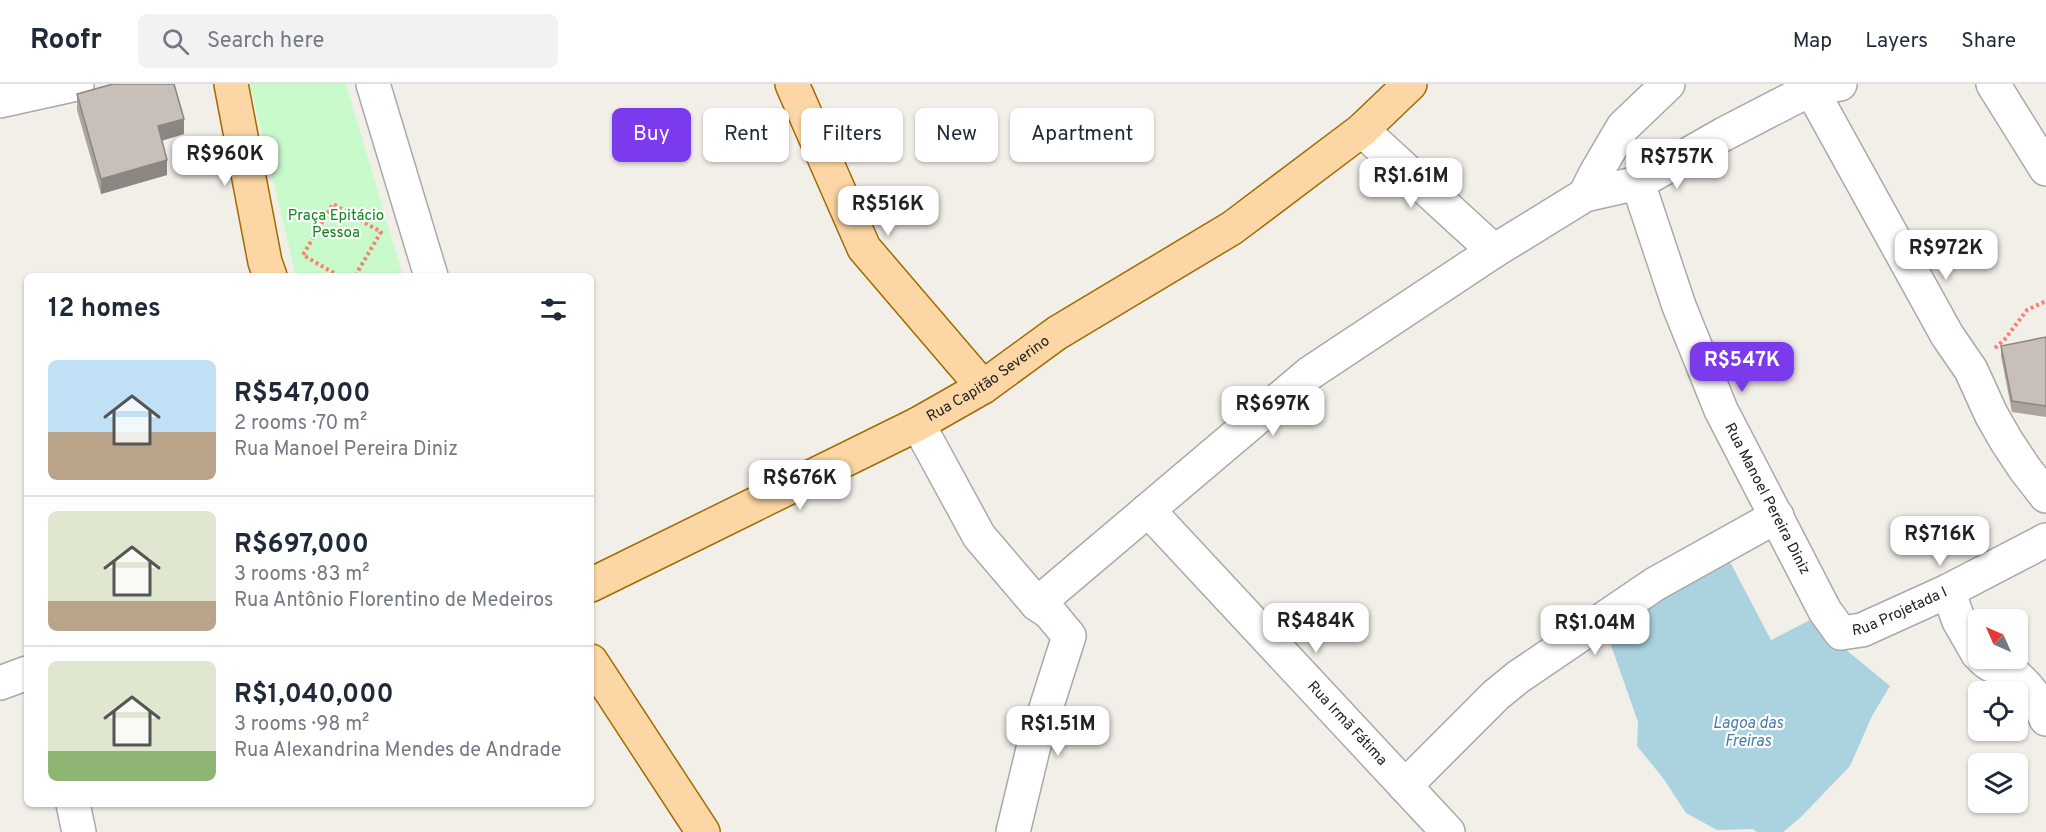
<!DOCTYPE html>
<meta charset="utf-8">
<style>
:root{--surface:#fff;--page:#f2f2f3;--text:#1f2937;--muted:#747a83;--line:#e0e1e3;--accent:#7c3aed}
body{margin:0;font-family:Overpass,sans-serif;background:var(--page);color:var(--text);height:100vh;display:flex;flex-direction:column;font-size:22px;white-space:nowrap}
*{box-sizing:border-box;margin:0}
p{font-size:20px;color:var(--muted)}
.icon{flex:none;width:33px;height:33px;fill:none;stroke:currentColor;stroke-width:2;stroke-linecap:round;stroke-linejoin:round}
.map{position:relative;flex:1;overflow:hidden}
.panel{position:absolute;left:24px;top:189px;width:570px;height:534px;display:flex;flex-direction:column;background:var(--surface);border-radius:9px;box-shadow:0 2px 4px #0004}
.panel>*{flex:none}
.top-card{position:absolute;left:612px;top:24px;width:570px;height:54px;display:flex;gap:12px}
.needle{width:39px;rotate:315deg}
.fabs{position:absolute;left:1968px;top:525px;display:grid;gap:12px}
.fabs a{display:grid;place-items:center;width:60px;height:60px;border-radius:9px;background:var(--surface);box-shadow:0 2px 4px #0004;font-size:30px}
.price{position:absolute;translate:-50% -51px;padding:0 14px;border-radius:12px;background:#fff;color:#222;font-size:20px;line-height:39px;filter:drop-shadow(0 2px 3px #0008)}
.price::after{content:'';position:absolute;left:50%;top:36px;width:18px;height:14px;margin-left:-9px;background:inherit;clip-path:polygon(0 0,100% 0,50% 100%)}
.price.selected{background:var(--accent);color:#fff}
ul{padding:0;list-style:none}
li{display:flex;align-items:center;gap:18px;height:150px;padding:0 24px}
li+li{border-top:2px solid var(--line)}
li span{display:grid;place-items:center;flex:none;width:168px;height:120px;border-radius:9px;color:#555}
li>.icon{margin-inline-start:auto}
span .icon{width:72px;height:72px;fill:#fffc;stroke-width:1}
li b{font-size:26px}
h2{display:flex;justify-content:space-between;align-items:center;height:72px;padding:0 24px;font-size:26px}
.tag{padding:0 21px;border-radius:9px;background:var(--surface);box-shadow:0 2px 4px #0004;font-size:21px;line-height:54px}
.tag.selected{background:var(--accent);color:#fff}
header{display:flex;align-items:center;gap:36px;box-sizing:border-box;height:84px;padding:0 30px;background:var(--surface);border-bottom:2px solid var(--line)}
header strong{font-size:28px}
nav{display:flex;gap:33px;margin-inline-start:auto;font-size:21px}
.search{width:420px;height:54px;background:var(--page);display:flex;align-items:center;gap:15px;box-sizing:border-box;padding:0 21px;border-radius:9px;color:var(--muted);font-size:22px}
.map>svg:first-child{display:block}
</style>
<header>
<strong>Roofr</strong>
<div class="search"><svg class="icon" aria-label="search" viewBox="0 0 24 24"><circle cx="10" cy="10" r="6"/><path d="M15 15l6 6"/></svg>Search here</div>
<nav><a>Map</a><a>Layers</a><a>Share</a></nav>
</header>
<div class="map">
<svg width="2046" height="748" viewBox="0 0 2046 748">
<rect width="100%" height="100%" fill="#f2efe9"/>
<!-- park -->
<path fill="#c8facc" d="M250 0H346L403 192H296Z"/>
<!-- water -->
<path fill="#aad3df" d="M1729 476 1771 556 1810 536 1890 602 1872 632 1850 682 1800 734 1783 748H1757L1753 745 1717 746 1686 729 1663 694 1637 662 1638 638 1606 547Z"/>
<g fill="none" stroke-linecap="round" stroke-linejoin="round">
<!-- minor casing -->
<g stroke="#a9a9a9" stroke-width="36">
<g id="minor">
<path d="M373 0 431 192"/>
<path d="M1814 0 1811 5 1947 251 1971 286 1991 330 2007 358 2025 385 2046 412"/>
<path d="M1993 0 2046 85"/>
<path d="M0 17 77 0"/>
<path d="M1362 46 1494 167"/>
<path id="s1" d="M1638 99 1679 222 1721 326 1825 527 1841 549 1862 546 1948 507 2046 456"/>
<path d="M1585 111 1596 89 1623 43 1668 0"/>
<path d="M918 340 979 452 1037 520 1050 529 1069 552 1033 665 1013 748"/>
<path id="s2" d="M1148 426 1448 748"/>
<path d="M1948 507 1959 537 1978 570"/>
<path d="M1037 520 1310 289 1494 167 1585 111 1638 99 1724 50 1811 5 1840 0"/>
<path d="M1982 574C1992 585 2001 582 2012 589 2027 600 2040 618 2046 635"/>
<path d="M0 599 27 589"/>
<path d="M1405 702 1496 611 1518 593 1655 500 1777 432"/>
<path d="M73 720 79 748"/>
</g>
</g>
<!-- major casing -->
<g stroke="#a06b00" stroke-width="36">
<g id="major">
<path d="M231 0 265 178 270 192"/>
<path d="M792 0 864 164 983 303"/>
<path id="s3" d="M591 501 918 340 983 303 1057 249 1232 144 1362 46 1410 0"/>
<path d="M591 577 703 748"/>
</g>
</g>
<!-- path -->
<g stroke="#fa8072" stroke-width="4" stroke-dasharray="3 3" stroke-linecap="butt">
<path d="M339 192 303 171 333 120 381 148 355 192"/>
<path d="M1995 264 2005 255 2027 226 2046 217"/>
</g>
<!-- minor -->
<use href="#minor" stroke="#fff" stroke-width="33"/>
<!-- major -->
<use href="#major" stroke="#fcd6a4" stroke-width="33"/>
</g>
<!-- wall -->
<g fill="#aba49e">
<path d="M77 10 184 50 162 56 167 91 101 110 77 26Z"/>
<path d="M2046 253V333L2012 328 2001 272V262Z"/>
</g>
<!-- shaded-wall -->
<g fill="#8b8681">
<path d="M184 35V50L158 58V42Z"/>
<path d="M167 76V91L101 110V95Z"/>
</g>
<!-- building -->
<g fill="#c7bfb8" stroke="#8b8681" stroke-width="1.5">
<path d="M113 0H174L184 35 158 42 167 76 101 95 77 10Z"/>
<path d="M2046 253V322L2012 317 2001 262Z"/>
</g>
<g text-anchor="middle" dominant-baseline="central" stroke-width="4.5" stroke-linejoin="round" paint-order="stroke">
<!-- park labels -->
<g font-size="15" fill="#0c8416" stroke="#fff">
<text x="336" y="132">Praça Epitácio<tspan x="336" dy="17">Pessoa</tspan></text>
</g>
<!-- street labels -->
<g font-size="15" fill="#222" stroke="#fff">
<text stroke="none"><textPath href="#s3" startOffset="448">Rua Capitão Severino</textPath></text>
<text stroke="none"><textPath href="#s1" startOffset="342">Rua Manoel Pereira Diniz</textPath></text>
<text stroke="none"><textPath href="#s1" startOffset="558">Rua Projetada I</textPath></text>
<text stroke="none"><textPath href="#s2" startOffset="292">Rua Irmã Fátima</textPath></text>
</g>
<!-- water labels -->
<g font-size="16" font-style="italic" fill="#4a7aab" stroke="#fff">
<text x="1748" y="640">Lagoa das<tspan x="1748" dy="18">Freiras</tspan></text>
</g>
</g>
</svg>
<div class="fabs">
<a><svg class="needle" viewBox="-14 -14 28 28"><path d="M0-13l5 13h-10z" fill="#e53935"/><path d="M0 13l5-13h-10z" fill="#747a83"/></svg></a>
<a><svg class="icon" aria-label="locate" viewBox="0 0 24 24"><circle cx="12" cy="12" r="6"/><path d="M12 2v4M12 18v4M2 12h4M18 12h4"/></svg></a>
<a><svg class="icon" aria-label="layers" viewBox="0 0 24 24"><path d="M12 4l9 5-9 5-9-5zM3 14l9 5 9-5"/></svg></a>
</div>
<b class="price" style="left:225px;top:103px">R$960K</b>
<b class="price" style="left:1677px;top:106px">R$757K</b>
<b class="price" style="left:1411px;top:125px">R$1.61M</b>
<b class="price" style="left:888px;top:153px">R$516K</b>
<b class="price" style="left:1946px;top:197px">R$972K</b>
<b class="price selected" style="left:1742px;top:309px">R$547K</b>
<b class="price" style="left:1273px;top:353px">R$697K</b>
<b class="price" style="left:800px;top:427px">R$676K</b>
<b class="price" style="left:1940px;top:483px">R$716K</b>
<b class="price" style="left:1316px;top:570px">R$484K</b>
<b class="price" style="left:1595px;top:572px">R$1.04M</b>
<b class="price" style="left:1058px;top:673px">R$1.51M</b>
<div class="top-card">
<a class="tag selected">Buy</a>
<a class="tag">Rent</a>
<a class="tag">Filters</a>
<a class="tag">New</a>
<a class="tag">Apartment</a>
</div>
<section class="panel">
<h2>12 homes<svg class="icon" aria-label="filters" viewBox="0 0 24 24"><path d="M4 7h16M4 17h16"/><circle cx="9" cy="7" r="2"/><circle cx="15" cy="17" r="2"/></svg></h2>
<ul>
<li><span style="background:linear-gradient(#bfe0f5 60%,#b9a48a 0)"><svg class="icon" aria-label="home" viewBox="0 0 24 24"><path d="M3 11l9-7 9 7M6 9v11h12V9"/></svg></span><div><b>R$547,000</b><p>2 rooms · 70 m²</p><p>Rua Manoel Pereira Diniz</p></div></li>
<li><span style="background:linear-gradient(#dfe7d0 75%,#b9a48a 0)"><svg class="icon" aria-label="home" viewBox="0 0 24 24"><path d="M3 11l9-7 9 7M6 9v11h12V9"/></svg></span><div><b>R$697,000</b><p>3 rooms · 83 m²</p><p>Rua Antônio Florentino de Medeiros</p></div></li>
<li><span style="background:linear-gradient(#dfe7d0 75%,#8fb573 0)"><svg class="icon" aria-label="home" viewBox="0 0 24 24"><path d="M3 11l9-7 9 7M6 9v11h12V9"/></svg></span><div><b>R$1,040,000</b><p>3 rooms · 98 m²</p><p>Rua Alexandrina Mendes de Andrade</p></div></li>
</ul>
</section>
</div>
